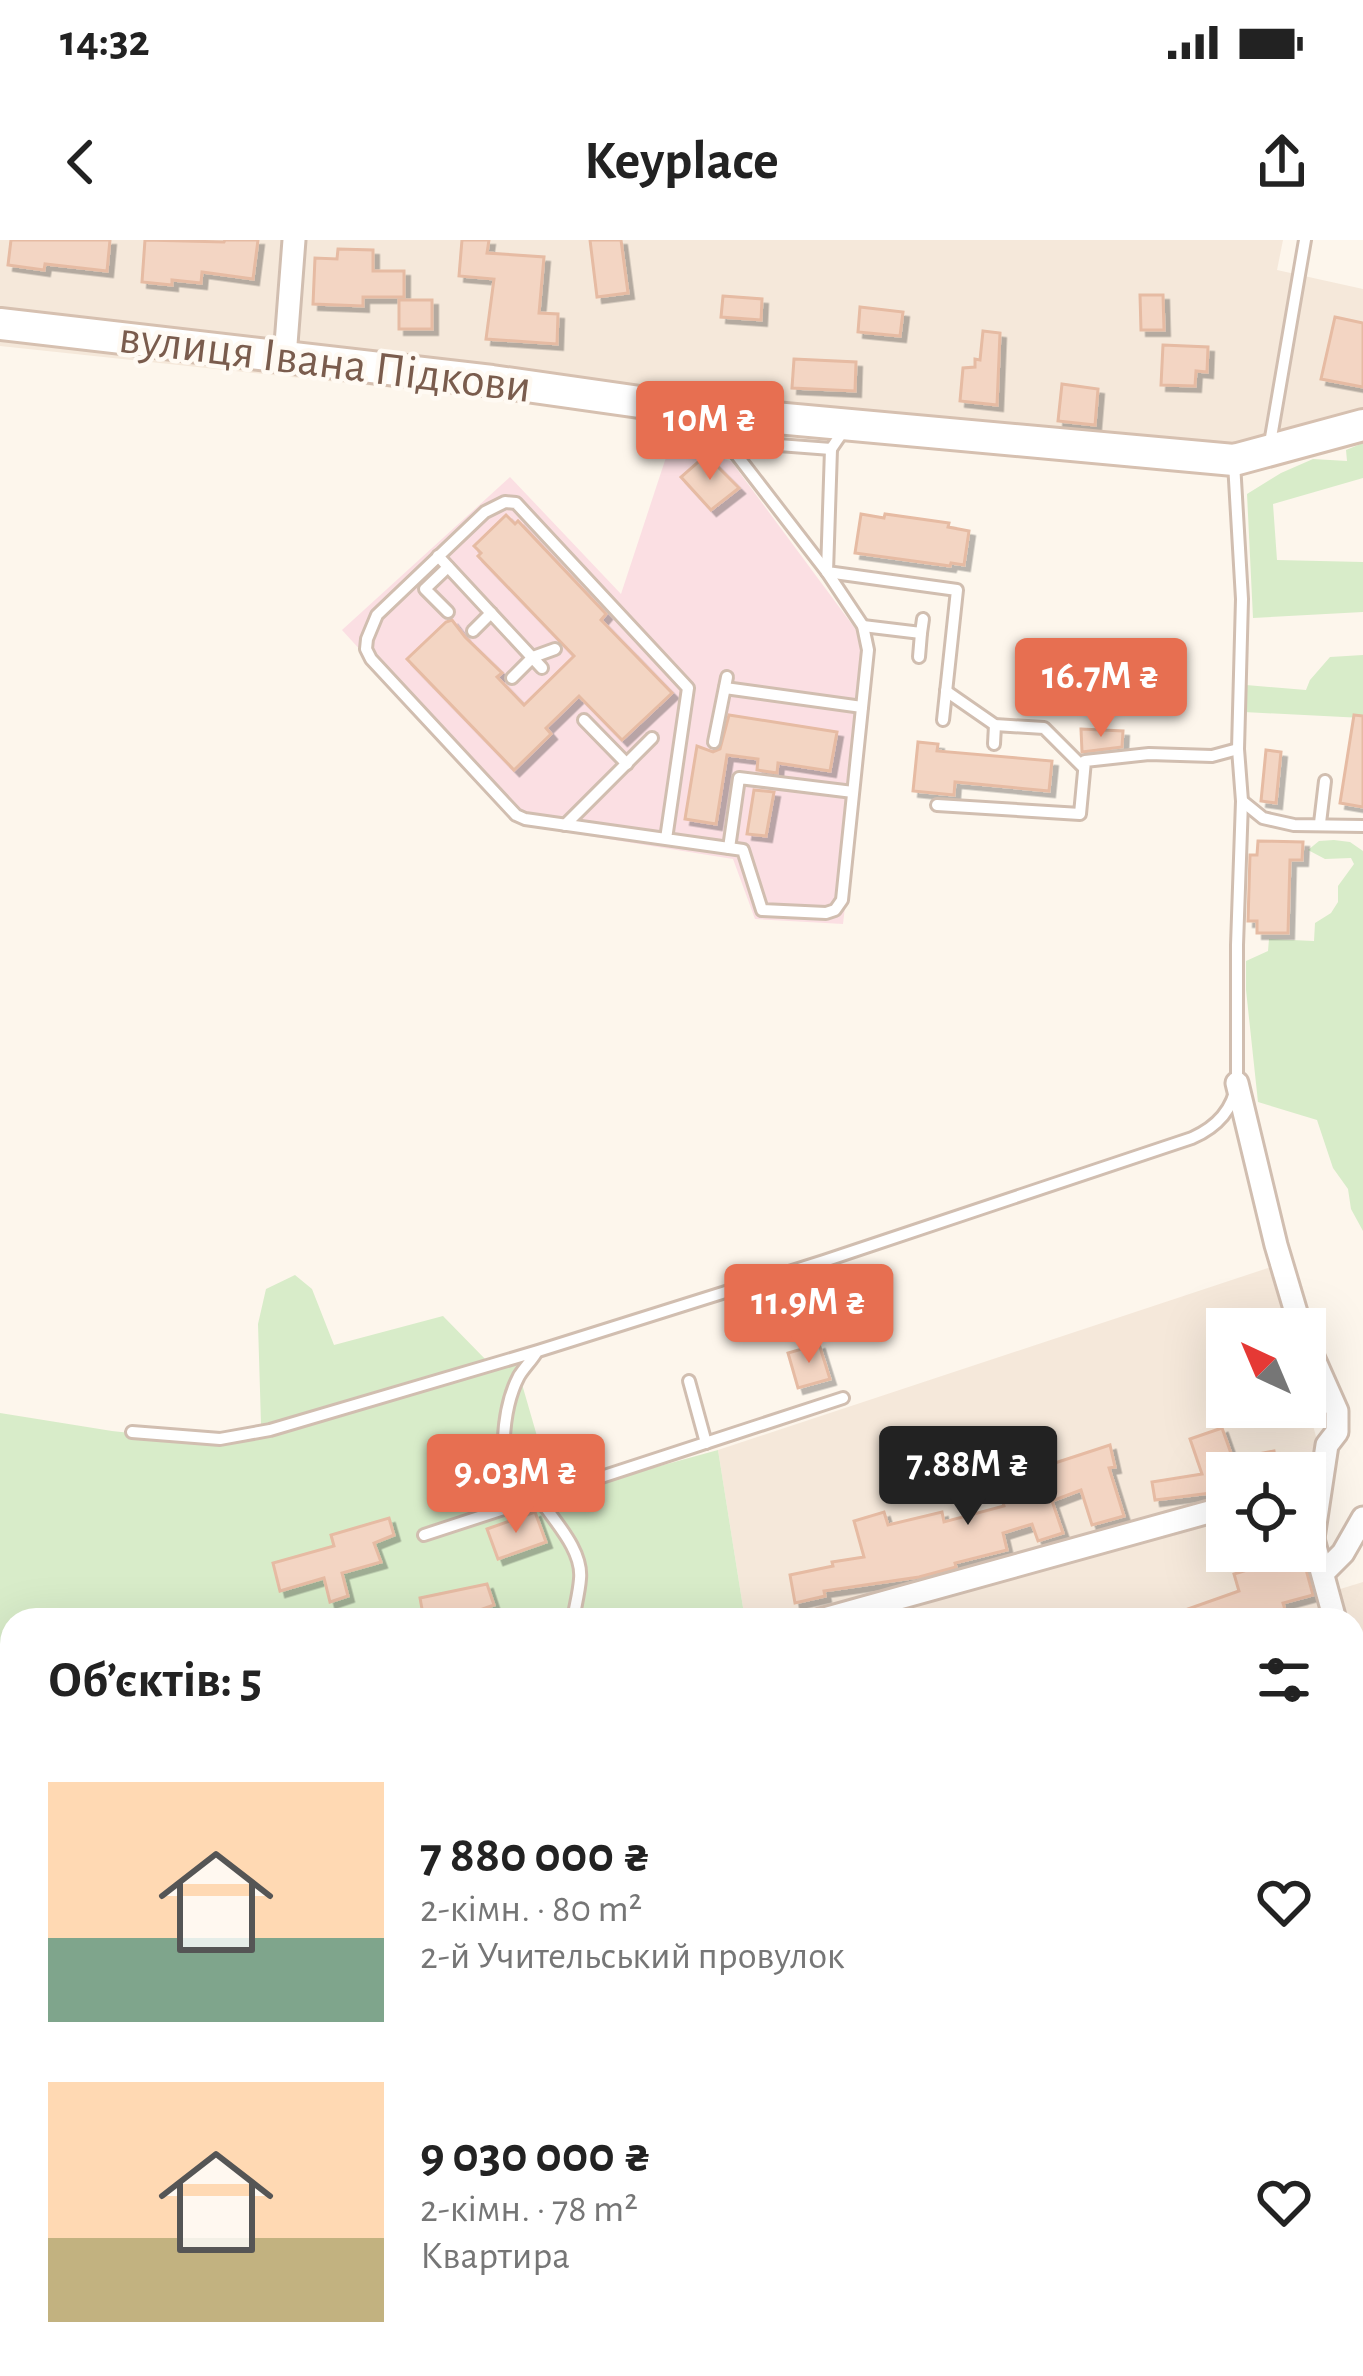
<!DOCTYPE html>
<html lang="uk">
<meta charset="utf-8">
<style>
:root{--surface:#fff;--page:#f2f2f2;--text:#222;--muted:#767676;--accent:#e76f51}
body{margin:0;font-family:"Alegreya Sans",sans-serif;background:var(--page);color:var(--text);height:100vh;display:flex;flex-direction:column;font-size:45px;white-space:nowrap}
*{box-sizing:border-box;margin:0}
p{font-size:39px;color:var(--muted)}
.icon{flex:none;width:66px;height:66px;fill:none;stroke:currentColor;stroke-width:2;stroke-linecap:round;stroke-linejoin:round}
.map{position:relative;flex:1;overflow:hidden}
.drawer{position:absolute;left:0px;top:1368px;width:1365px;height:768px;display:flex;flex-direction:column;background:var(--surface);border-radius:36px 36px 0 0;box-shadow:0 12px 48px #0002}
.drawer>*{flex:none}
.needle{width:78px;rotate:316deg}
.buttons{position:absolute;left:1206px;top:1068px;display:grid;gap:24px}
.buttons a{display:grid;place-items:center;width:120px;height:120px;border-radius:0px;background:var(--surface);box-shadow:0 12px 48px #0002;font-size:60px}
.price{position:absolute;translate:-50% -102px;padding:0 27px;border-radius:12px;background:var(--accent);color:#fff;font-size:39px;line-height:78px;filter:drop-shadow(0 3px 6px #0008)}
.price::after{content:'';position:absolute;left:50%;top:72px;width:36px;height:27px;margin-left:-18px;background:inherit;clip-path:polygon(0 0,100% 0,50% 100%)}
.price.current{background:#222;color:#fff}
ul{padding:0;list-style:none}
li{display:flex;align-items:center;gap:36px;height:300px;padding:0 48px}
li span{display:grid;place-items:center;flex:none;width:336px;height:240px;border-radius:0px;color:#555}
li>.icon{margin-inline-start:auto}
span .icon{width:144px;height:144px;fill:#fffc;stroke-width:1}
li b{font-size:51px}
h2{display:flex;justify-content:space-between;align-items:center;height:144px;padding:0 48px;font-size:51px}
.status{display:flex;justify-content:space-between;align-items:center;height:84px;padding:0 60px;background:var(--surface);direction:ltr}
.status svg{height:33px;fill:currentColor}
header{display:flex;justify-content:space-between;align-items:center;height:156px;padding:0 48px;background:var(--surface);font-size:54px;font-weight:600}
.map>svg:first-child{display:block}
</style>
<div class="status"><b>14:32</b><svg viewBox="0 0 49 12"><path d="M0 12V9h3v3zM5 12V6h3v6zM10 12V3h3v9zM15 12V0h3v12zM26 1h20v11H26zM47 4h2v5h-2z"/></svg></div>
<header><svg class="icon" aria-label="back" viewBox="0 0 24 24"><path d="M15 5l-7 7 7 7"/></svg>Keyplace<svg class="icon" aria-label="share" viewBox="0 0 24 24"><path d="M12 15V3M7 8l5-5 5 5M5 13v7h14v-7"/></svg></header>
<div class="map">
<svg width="1363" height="2136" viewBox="0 0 1363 2136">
<defs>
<filter id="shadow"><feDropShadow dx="5.5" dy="5.5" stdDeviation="0" flood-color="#0004"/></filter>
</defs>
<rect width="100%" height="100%" fill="#fdf6ec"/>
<!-- residential -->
<g fill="#f5e8da">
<path d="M0 0H1283L1277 30 1363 49V191L1249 223 684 179 0 106Z"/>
<path d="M1271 1027 1287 1089H1227V1167H1305V1155L1324 1227 1305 1234 1227 1233V1311H1305V1298L1324 1354 1363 1342V2136H0V2093L12 2091V2124H1353V1380H745L718 1210Z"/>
</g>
<!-- medical -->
<path fill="#fbdfe3" d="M676 187 690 188 688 210 731 221 874 414 843 684 755 679 733 619 520 585 342 390 510 237 621 354Z"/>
<!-- green -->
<g fill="#d8ecc9">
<path d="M1363 203V238L1273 264 1277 320 1363 322V372L1253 378 1247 254 1281 233 1313 219 1347 221 1346 210Z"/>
<path d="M1363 415V478L1244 472 1246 445 1306 450 1310 440 1330 417Z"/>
<path d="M1334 600 1350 602 1363 611V991L1351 969 1348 949 1333 928 1317 880 1258 862 1246 750V721L1268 711 1269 699 1314 701 1315 683 1331 673 1338 662V646L1354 624 1351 618 1325 619 1308 610 1319 601Z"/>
<path d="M295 1035 312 1049 334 1105 443 1076 488 1122 513 1113 554 1255 718 1210 745 1380H12V1637L0 1639V1173L112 1191 212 1202 261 1184 258 1084 266 1049Z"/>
</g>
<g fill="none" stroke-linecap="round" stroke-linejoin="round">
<!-- stream -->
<g stroke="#a5d3da" stroke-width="6">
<path d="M1353 2070 1363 2064"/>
<path d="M1078 2124 1097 2132 1146 2124"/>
<path d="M617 2136 623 2124"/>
</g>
</g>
<!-- building -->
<g fill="#f3d5c3" stroke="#e6bba3" stroke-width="3" filter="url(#shadow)">
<path d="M11 0H110L107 31 45 24 44 30 8 25Z"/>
<path d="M145 0 224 2 225 0H258L253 39 202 32 201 43 172 40V45L142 42Z"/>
<path d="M462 0H489L487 13 544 17 539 73 558 74 557 104 486 99 494 39 459 36Z"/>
<path d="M590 0H621L628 53 597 57Z"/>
<path d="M338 9 373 10V31H404V57H363V66L313 64 315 18 337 19Z"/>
<path d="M1140 55H1163L1164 90H1141Z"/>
<path d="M723 56 762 59 761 80 721 77Z"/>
<rect x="399" y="60" width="33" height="29"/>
<path d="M860 67 903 72 900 96 858 92Z"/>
<path d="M1335 77 1363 83V147L1321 139Z"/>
<path d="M983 91 1000 93 997 165 960 161 963 128 975 127V119L980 120Z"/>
<path d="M1163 105 1208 107 1207 132 1196 131 1195 146 1161 145Z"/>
<path d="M794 119 856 122 855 151 792 148Z"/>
<path d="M1062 144 1098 149 1095 185 1058 181Z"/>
<path d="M706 215 739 248 711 270 681 237Z"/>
<path d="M861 274 884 278 885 274 949 283 948 287 969 291 964 325 951 323 950 326 855 313Z"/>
<path d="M506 275 515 284 518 281 606 374 601 380 672 453 622 500 579 456 546 488 551 494 514 530 407 419 446 382 452 380 465 397 502 433 497 437 524 465 574 416 478 316 481 313 474 306Z"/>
<path d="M729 475 837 492 830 531 778 523 777 533 757 530 758 519 727 515 716 584 685 579 697 506 713 512 720 509Z"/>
<path d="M1354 475 1363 476V567L1340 563Z"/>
<path d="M1081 489 1123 491 1122 507 1082 512Z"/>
<path d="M918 502 938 504 937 511 1052 521 1049 551 955 542 954 555 913 551Z"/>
<path d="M1266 510 1281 512 1276 563 1261 561Z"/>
<path d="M754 550 774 552 766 596 747 594Z"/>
<path d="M1258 601 1303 602 1302 620H1290L1288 693H1257V681H1248L1250 615H1257Z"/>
<path d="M819 1104 830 1139 798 1148 788 1113Z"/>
<path d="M1222 1188 1233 1219 1274 1211 1278 1233H1227V1251L1155 1260 1152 1242 1202 1234 1190 1199Z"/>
<path d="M1110 1205 1115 1227 1109 1228 1124 1276 1092 1285 1081 1250 1052 1261 1063 1293 1038 1301 1032 1284 1003 1293 1007 1310 955 1323 956 1327 919 1337 824 1351 825 1356 795 1363 790 1335 833 1326 832 1322 864 1317 854 1281 884 1272 888 1285 942 1272 944 1282 1004 1266 1000 1252 1019 1246 1015 1236Z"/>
<path d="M535 1272 546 1302 498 1319 487 1289Z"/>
<path d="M389 1278 394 1295 374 1303 381 1322 342 1333 348 1356 330 1362 324 1338 280 1351 273 1323 334 1306 331 1295Z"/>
<path d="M1238 1311H1301L1313 1355 1283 1363 1288 1380H1255L1253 1374 1229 1380H1165V1377L1239 1351 1234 1334 1244 1331Z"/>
<path d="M487 1344 494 1365 452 1380H424L420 1358Z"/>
</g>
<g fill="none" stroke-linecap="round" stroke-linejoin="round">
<!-- lane casing -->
<g stroke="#d1beb0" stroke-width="16">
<g id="lane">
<path d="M715 180 726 201 831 209 846 187"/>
<path d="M831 209 827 332 957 350 943 480"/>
<path d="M1269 209 1305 0"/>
<path d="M438 316 542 428"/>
<path d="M448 372 425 349 448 327"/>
<path d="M863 386 921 393 923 379"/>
<path d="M473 391 491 373"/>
<path d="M919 417 921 393"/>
<path d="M512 438 533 417 555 409"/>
<path d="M725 448 862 467"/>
<path d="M946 451 995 485 1044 488 1084 528"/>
<path d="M584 480 627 524"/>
<path d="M714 502 727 437"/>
<path d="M994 504 995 485"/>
<path d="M1242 561 1263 578 1294 585 1363 586"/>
<path d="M937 565 1080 574 1085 521 1149 514 1212 516 1238 509"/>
<path d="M1320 583 1325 541"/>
<path d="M565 585 652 498"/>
<path d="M666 599 688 448 516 263 505 262 485 272 377 375 367 399 366 409 371 419 516 575 525 579 743 610 762 670 826 673 835 670 842 660 868 410 863 386 827 332 726 201"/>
<path d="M729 608 739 538 853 552"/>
<path d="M689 1141 706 1203"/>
<path d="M132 1192 220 1199 270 1190 538 1111 824 1021 1192 898C1217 887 1233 870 1237 843V705L1242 561 1238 509 1242 359 1234 223"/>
<path d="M539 1258C554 1281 583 1310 580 1339 579 1353 575 1367 573 1380"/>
<path d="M511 1267C500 1230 500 1172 519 1136 524 1128 531 1121 536 1113"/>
<path d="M424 1295 843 1158"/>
</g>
</g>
<!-- street casing -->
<g stroke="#d1beb0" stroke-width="27">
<g id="street">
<path d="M285 117 294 0"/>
<path d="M1237 843 1276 1005 1301 1089"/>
<path d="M1305 1099 1337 1171V1192L1327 1205 1313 1298"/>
<path d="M1310 1288 1335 1380"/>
<path d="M1324 1332 1343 1313 1363 1278"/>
<path d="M820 1380 1227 1267"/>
<path d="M1353 1436 1363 1456"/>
<path d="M415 2124 420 2136"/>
<path d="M879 2124 900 2136"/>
<path d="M797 2128 824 2124"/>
</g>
</g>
<!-- secondary casing -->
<g stroke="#d6c0b0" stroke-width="36">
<g id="secondary">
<path d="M0 84 492 141 710 172 1234 220 1363 185"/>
<path d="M1353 1717 1363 1712"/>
<path d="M367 2136 394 2124"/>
</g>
</g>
<!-- lane -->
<use href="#lane" stroke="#fff" stroke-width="10"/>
<!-- street -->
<use href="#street" stroke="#fff" stroke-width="21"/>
<!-- secondary -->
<use href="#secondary" stroke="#fff" stroke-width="30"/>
</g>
<g text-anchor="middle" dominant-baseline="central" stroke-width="9" stroke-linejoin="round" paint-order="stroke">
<!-- street labels -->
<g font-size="48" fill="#7a5c4d" stroke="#fffaf3">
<text transform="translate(325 123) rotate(7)">вулиця Івана Підкови</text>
</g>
</g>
</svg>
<div class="buttons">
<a><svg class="needle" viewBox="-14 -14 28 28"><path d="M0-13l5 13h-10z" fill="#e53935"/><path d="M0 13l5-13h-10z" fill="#767676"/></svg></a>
<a><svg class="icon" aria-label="locate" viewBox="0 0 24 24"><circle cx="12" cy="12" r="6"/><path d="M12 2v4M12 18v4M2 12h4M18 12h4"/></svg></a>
</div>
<b class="price" style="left:710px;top:243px">10M ₴</b>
<b class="price" style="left:1101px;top:500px">16.7M ₴</b>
<b class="price" style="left:809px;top:1126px">11.9M ₴</b>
<b class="price current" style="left:968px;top:1288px">7.88M ₴</b>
<b class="price" style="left:516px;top:1296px">9.03M ₴</b>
<section class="drawer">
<h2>Об’єктів: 5<svg class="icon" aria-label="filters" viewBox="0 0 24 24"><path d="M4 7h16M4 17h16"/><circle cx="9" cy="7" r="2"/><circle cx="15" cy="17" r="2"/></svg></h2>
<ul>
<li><span style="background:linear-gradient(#ffd9b3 65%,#7fa58c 0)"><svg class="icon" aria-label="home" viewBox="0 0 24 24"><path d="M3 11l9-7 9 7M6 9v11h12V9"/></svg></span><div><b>7 880 000 ₴</b><p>2-кімн. · 80 m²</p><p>2-й Учительський провулок</p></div><svg class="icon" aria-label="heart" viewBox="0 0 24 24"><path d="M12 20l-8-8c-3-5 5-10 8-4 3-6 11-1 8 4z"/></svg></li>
<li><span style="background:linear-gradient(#ffd9b3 65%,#c2b280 0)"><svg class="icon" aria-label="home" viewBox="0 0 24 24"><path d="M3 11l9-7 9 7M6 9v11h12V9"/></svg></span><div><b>9 030 000 ₴</b><p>2-кімн. · 78 m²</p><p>Квартира</p></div><svg class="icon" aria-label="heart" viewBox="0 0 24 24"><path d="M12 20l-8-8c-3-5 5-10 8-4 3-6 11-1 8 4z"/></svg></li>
</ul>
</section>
</div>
